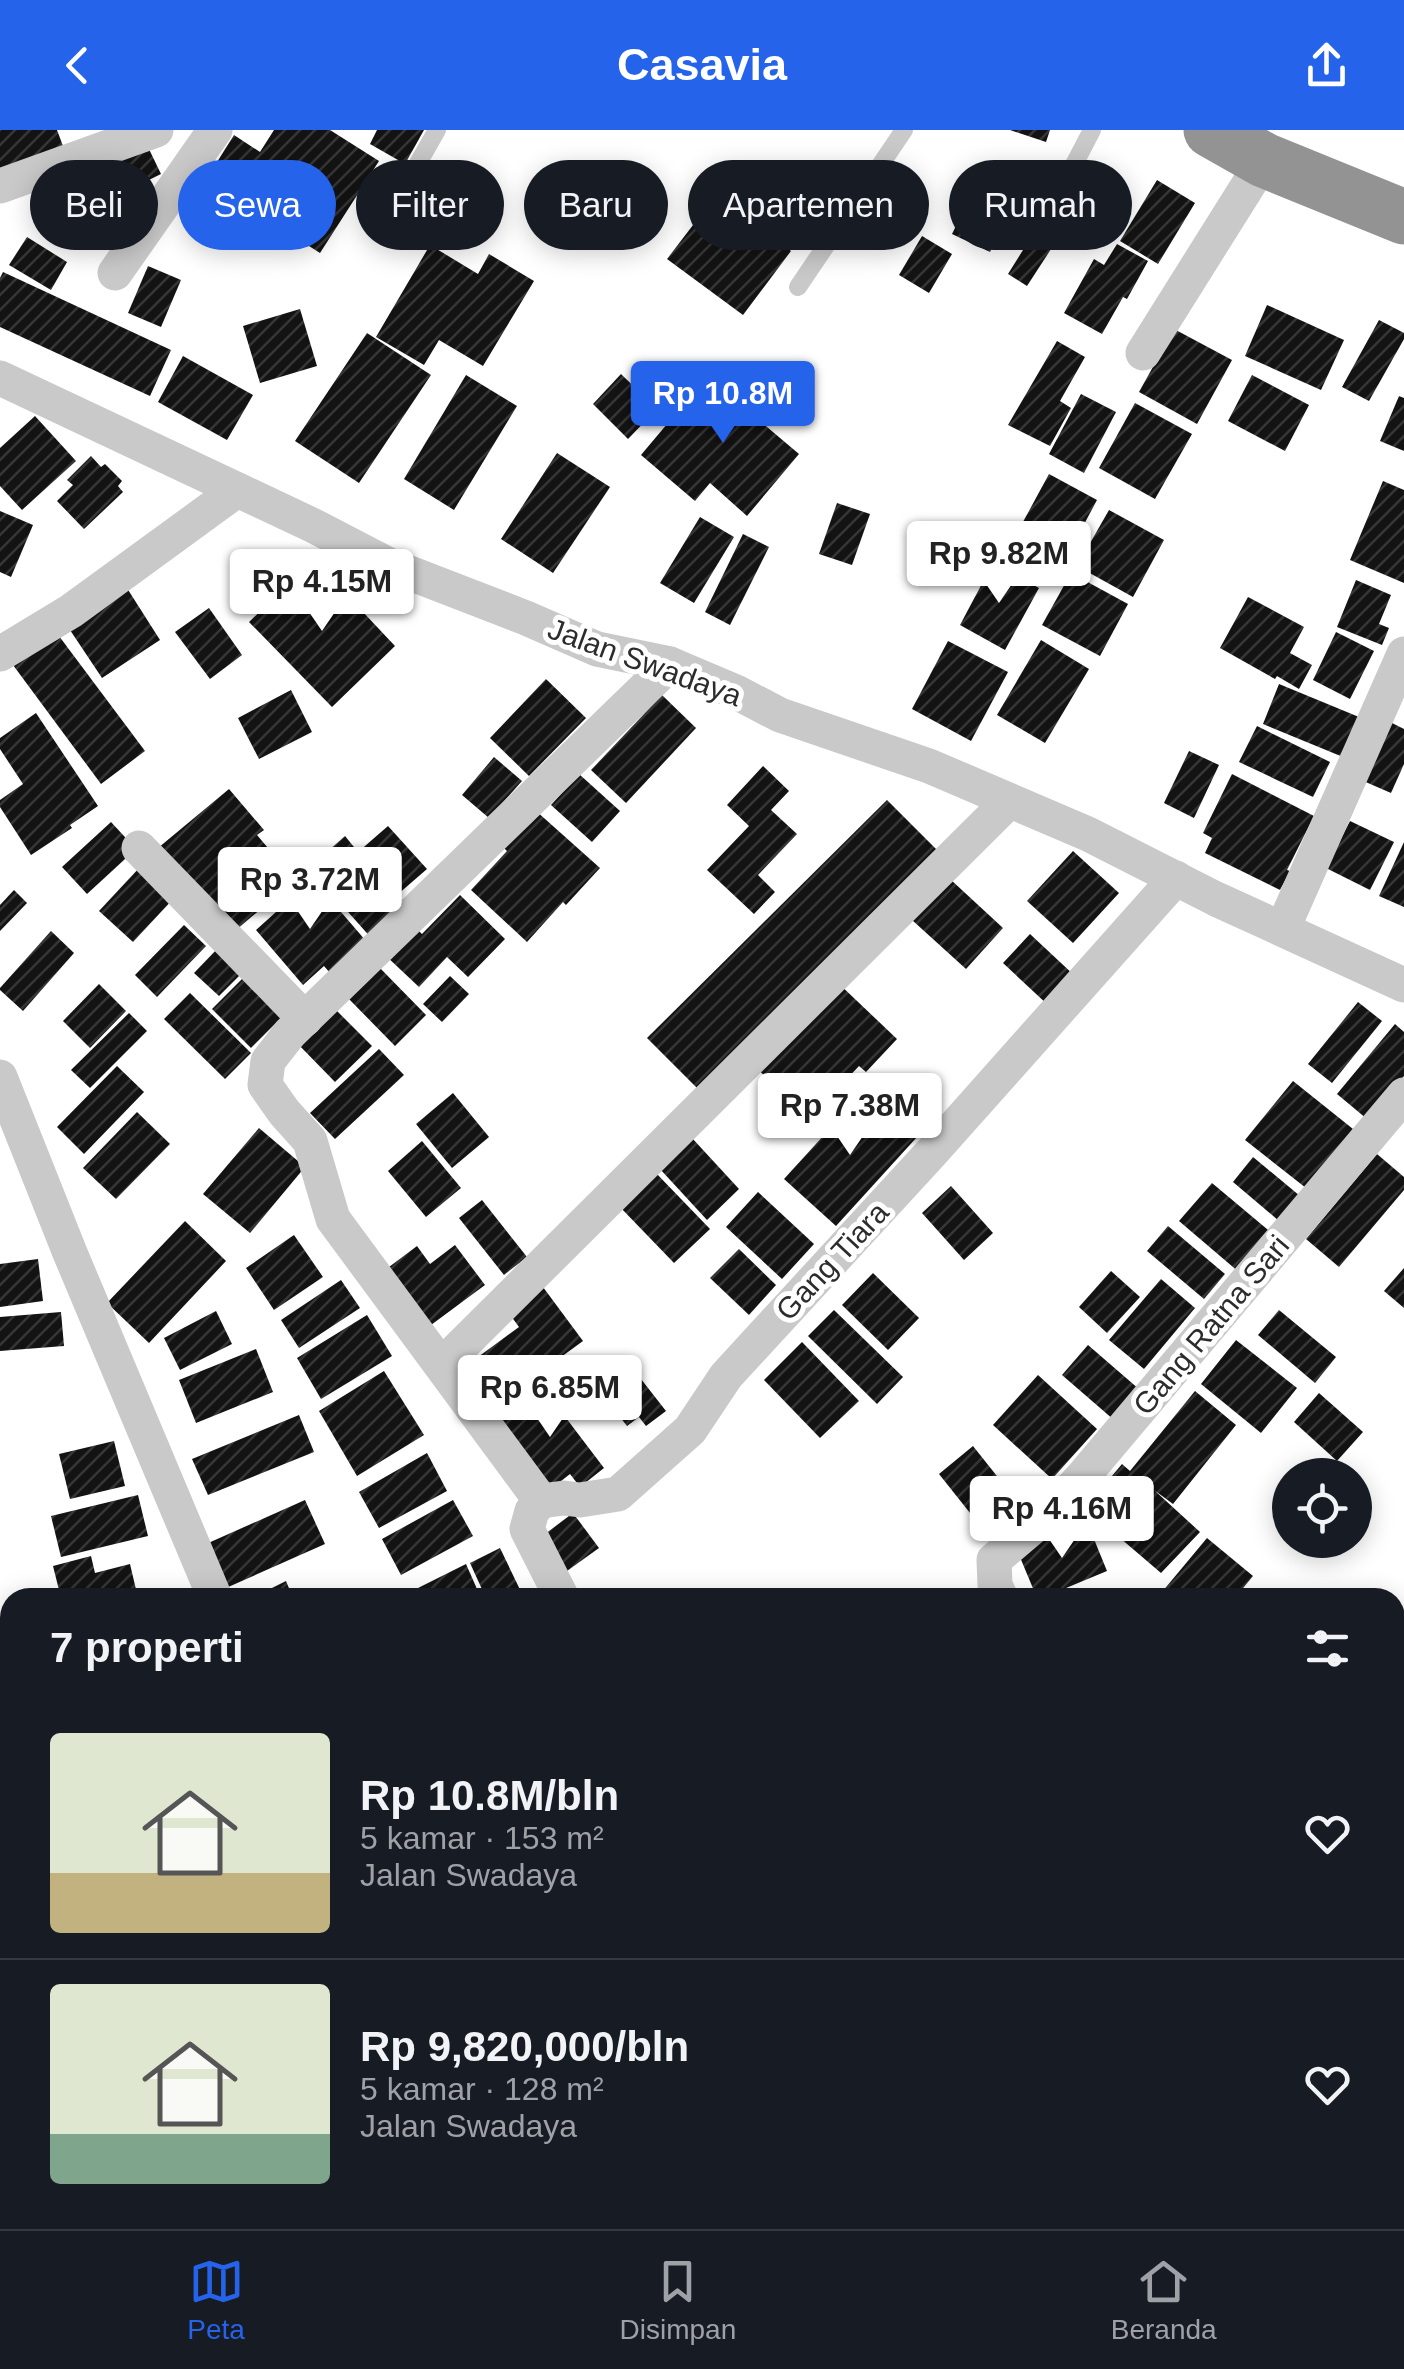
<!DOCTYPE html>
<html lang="id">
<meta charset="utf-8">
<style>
:root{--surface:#171b24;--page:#242831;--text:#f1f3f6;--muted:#9ea1a6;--line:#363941;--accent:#2563eb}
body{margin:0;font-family:Arial,sans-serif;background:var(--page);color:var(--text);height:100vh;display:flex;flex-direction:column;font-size:38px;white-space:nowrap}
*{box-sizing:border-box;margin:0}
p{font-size:32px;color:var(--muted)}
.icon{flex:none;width:55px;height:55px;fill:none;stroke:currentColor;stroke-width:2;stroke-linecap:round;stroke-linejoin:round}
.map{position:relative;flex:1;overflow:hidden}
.side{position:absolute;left:0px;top:1458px;width:1405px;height:642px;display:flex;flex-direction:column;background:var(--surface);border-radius:30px 30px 0 0;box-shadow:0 5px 25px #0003}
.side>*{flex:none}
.guide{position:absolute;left:30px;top:30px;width:1345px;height:90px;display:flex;gap:20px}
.fabs{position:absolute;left:1272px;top:1328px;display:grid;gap:20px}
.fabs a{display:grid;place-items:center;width:100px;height:100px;border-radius:50%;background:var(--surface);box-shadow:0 5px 25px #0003;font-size:50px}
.price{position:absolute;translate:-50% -85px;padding:0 22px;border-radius:10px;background:#fff;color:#222;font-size:32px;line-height:65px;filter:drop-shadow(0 2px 5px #0008)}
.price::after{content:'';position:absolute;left:50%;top:60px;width:30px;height:22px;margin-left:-15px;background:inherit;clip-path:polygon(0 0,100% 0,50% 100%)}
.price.on{background:var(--accent);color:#fff}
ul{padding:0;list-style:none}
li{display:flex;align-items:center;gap:30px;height:250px;padding:0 50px}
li+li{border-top:2px solid var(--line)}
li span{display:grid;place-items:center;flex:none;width:280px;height:200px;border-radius:10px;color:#555}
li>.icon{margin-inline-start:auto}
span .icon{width:120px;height:120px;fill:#fffc;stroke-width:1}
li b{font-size:42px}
h2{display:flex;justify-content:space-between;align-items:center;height:120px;padding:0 50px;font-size:42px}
.pill{padding:0 35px;border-radius:45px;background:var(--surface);box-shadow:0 5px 25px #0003;font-size:35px;line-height:90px}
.pill.on{background:var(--accent);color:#fff}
header{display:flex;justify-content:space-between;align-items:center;height:130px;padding:0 50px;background:var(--accent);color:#fff;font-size:45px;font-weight:700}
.menu{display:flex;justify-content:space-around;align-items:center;height:140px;border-top:2px solid var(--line);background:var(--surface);font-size:28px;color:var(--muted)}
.menu a{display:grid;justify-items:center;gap:5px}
.menu .on{color:var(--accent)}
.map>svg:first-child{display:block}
</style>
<header><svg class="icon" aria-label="back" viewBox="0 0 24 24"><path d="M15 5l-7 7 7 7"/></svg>Casavia<svg class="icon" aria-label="share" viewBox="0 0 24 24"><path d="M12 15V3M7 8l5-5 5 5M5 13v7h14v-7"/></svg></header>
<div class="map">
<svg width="1404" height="2099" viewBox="0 0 1404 2099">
<defs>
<pattern id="building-hatch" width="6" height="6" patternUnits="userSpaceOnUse" patternTransform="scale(2.5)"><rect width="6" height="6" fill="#131313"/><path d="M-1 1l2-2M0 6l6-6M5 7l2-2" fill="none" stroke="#363636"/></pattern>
</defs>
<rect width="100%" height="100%" fill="#fff"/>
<!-- building -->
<g fill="url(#building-hatch)">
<path d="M0 0H57L63 16 0 40Z"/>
<path d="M274 0H330L379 31 320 123 232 67 239 57 212 40 234 5 260 22Z"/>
<path d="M377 0H424L405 34 370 14Z"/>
<path d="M1010 0H1050L1046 12Z"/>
<path d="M147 15 161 44 104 72 90 43Z"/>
<path d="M988 31 1026 50 990 122 952 104Z"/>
<path d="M1157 50 1195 73 1158 134 1120 111Z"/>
<path d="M716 65 791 121 743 185 667 129Z"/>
<path d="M1033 104 1053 116 1027 156 1008 144Z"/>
<path d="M922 106 952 124 929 163 899 145Z"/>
<path d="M27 107 67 132 51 160 9 135Z"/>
<path d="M1117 114 1148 131 1127 169 1123 167 1102 204 1064 183 1094 129 1104 135Z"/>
<path d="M430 115 478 144 489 124 534 151 483 236 439 210 424 235 376 207Z"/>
<path d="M148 136 181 150 161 197 128 183Z"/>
<path d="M3 142 171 220 150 266 0 197V148Z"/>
<path d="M1267 175 1344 210 1321 260 1245 226Z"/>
<path d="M300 179 317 236 260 253 243 196Z"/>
<path d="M1379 190 1404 203V209L1369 271 1342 257Z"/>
<path d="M1174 199 1232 230 1197 294 1139 262Z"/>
<path d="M367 203 431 245 359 353 295 311Z"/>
<path d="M1057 211 1085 227 1060 271 1071 278 1050 316 1008 295Z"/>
<path d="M183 226 253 265 227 310 158 272Z"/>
<path d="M621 244 657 279 628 309 593 274Z"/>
<path d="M466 245 517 276 454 380 404 349Z"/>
<path d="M1252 245 1309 275 1285 321 1228 291Z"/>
<path d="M761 249 783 266 761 292 799 324 747 386 710 353 695 371 641 325 704 250 737 278Z"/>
<path d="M1081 264 1116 282 1084 343 1049 324Z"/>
<path d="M1399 266 1404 268V321L1380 311Z"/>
<path d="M1135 273 1192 304 1155 369 1099 338Z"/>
<path d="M35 286 76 331 22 380 0 356V318Z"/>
<path d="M557 323 610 357 553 443 501 409Z"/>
<path d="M91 326 101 337 105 334 122 351 118 356 123 362 84 399 57 371 73 355 67 350Z"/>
<path d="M1049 344 1097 370 1065 430 1017 403Z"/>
<path d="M1383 351 1404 360V453L1350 430Z"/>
<path d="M837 373 870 384 852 435 819 424Z"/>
<path d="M1109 380 1164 410 1133 467 1077 436Z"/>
<path d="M0 381 33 395 11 447 0 442Z"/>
<path d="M700 387 734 407 694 473 660 453Z"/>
<path d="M743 404 769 417 730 495 705 482Z"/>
<path d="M314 430 395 516 332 577 249 492Z"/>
<path d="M993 433 1039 458 1005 520 960 495Z"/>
<path d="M1071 443 1128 474 1100 526 1042 495Z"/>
<path d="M1356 450 1391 465 1379 494 1389 498 1382 515 1337 497Z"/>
<path d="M125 455 160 510 102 548 66 494Z"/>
<path d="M1248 467 1304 497 1290 523 1312 535 1299 559 1277 546 1275 549 1220 518Z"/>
<path d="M209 478 242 525 210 549 175 502Z"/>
<path d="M56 502 145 621 101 654 13 535Z"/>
<path d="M1336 502 1374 521 1350 569 1313 550Z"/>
<path d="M1041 510 1089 539 1045 613 997 585Z"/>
<path d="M948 511 1008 542 971 611 912 579Z"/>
<path d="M546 549 586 588 529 646 490 608Z"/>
<path d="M1279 554 1359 587 1343 627 1263 594Z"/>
<path d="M291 560 312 602 259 629 238 588Z"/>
<path d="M662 565 696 598 626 673 591 640Z"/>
<path d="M36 583 98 676 70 695 72 698 31 725 0 677V670L23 654 0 619V608Z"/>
<path d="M1388 591 1404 599V634L1391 663 1361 650Z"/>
<path d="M1257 596 1330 632 1313 667 1239 632Z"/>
<path d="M1189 621 1219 635 1194 688 1164 673Z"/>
<path d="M494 627 522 651 489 688 462 665Z"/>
<path d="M763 636 789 661 771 680 797 704 758 745 775 762 754 784 707 740 749 696 727 675Z"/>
<path d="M579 644 620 681 592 712 551 675Z"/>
<path d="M1232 644 1314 686 1287 740 1290 741 1280 760 1205 723 1212 708 1203 703Z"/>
<path d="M229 659 264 700 257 705 295 750 236 800 158 718Z"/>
<path d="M887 670 940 723 700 961 647 908Z"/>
<path d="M535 680 600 738 566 775 563 772 527 812 471 760 507 721 502 716Z"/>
<path d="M1350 691 1394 712 1370 760 1326 738Z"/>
<path d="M111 692 136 719 87 764 62 737Z"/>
<path d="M388 696 427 739 397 765 409 778 373 810 309 738 345 706 358 722Z"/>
<path d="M1404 712V777L1379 766Z"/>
<path d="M1073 721 1119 763 1073 813 1027 771Z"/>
<path d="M141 736 174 768 133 812 99 781Z"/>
<path d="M310 746 366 811 330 843 324 836 303 855 256 800 276 782 273 779Z"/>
<path d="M950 749 1003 798 966 839 912 790Z"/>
<path d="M14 760 27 773 0 801V775Z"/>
<path d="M460 765 505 809 468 847 447 827 419 857 385 825 413 795 422 804Z"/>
<path d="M184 795 206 816 157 867 135 845Z"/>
<path d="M51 801 74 823 23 881 0 860V858Z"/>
<path d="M1030 804 1076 847 1049 876 1003 833Z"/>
<path d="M217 819 242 843 219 866 194 843Z"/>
<path d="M378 836 426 885 395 916 347 867Z"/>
<path d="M450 846 469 864 442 892 423 874Z"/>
<path d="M243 848 282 887 251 918 212 879Z"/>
<path d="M836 851 897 909 866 942 859 936 810 988 755 937Z"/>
<path d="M99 854 126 881 90 918 63 891Z"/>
<path d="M190 863 251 923 225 949 164 889Z"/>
<path d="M1358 872 1382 891 1332 953 1308 934Z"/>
<path d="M331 875 372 916 335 952 295 911Z"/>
<path d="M129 883 147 901 90 958 71 940Z"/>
<path d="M1395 894 1404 902V946L1367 989 1337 964Z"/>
<path d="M379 919 404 945 335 1009 310 983Z"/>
<path d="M117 936 144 962 84 1024 57 997Z"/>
<path d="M1293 951 1353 999 1306 1058 1245 1010Z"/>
<path d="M865 960 917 1007 836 1096 784 1049Z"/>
<path d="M453 963 489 1007 452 1038 416 994Z"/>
<path d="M137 982 170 1014 116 1069 83 1038Z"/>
<path d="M259 998 305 1037 250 1103 203 1064Z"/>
<path d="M692 1008 739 1059 707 1090 660 1039Z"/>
<path d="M422 1011 461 1058 426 1087 388 1041Z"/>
<path d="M1377 1024 1404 1047V1060L1339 1137 1306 1109Z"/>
<path d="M1253 1027 1300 1066 1279 1091 1233 1052Z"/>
<path d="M655 1042 710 1099 674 1133 619 1076Z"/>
<path d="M1212 1053 1273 1104 1240 1143 1179 1091Z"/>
<path d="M951 1056 993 1103 964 1130 922 1083Z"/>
<path d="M758 1062 814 1114 782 1149 726 1097Z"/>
<path d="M482 1070 527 1127 504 1145 459 1088Z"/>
<path d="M185 1091 226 1131 149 1213 107 1173Z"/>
<path d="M1168 1096 1225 1144 1204 1169 1147 1121Z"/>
<path d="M294 1105 323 1147 274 1180 246 1138Z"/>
<path d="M455 1115 485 1155 431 1195 389 1137 417 1116 430 1134Z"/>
<path d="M739 1119 776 1155 749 1185 710 1148Z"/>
<path d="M38 1129 43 1171 0 1177V1134Z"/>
<path d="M1404 1138V1178L1384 1161Z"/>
<path d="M1111 1141 1140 1167 1107 1203 1079 1177Z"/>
<path d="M873 1143 919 1188 888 1220 842 1175Z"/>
<path d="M1161 1149 1195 1178 1144 1239 1109 1210Z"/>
<path d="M341 1150 360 1178 299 1218 281 1190Z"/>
<path d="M540 1153 583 1211 502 1270 474 1230 519 1197 505 1178Z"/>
<path d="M834 1180 903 1247 877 1274 808 1206Z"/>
<path d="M1279 1180 1336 1227 1315 1253 1258 1205Z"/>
<path d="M216 1181 232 1214 180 1240 164 1208Z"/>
<path d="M61 1182 64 1216 0 1221V1187Z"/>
<path d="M367 1185 392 1226 321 1269 297 1228Z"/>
<path d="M1236 1210 1297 1258 1261 1303 1201 1254Z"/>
<path d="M802 1212 859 1271 820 1308 764 1250Z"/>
<path d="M1088 1215 1140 1260 1114 1290 1062 1245Z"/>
<path d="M256 1219 273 1262 196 1293 179 1250Z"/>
<path d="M623 1226 666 1281 646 1296 639 1287 627 1296 596 1256 606 1248 602 1242Z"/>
<path d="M384 1241 424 1305 357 1346 319 1281Z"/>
<path d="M1038 1245 1097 1299 1052 1349 993 1295Z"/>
<path d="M541 1255 604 1338 580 1357 570 1344 551 1359 497 1288Z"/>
<path d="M1195 1261 1236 1295 1173 1374 1154 1360 1200 1402 1161 1443 1085 1378 1122 1334 1130 1341Z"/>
<path d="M1319 1263 1363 1302 1337 1331 1294 1292Z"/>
<path d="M299 1285 314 1322 208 1365 192 1329Z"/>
<path d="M114 1311 125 1356 70 1369 59 1324Z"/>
<path d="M973 1316 1012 1365 978 1393 939 1344Z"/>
<path d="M427 1323 447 1361 379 1398 359 1362Z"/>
<path d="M138 1365 148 1406 61 1427 51 1386Z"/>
<path d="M305 1370 325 1414 226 1458 206 1414Z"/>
<path d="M453 1370 473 1406 401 1445 382 1409Z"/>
<path d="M573 1383 599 1418 567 1441 541 1407Z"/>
<path d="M1087 1392 1107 1441 1042 1468H1037L1017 1420Z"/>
<path d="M1207 1408 1253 1446 1235 1468H1157Z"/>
<path d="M500 1418 524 1468H486L470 1433Z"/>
<path d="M91 1426 95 1443 130 1434 138 1468H61L53 1436Z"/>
<path d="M466 1434 481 1468H418L414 1460Z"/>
<path d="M286 1451 293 1468H267L264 1462Z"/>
<path d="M1395 1615 1404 1640V1674L1395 1677Z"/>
<path d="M1404 1684V1748L1395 1749V1685Z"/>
<path d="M10 1755V1823L0 1828V1760Z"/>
<path d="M1404 1864V1931L1403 1932 1395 1905V1867Z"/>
<path d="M10 1876V1935L0 1912V1880Z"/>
<path d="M1395 1990 1404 2016V2065L1395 2068Z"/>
<path d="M83 2090H131L134 2099H81L78 2092Z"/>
<path d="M143 2090H195L197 2099H145Z"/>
<path d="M201 2090H290L292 2099H203Z"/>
<path d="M313 2090H387L389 2099H316Z"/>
<path d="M502 2090H547L549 2099H505Z"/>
<path d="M574 2090H631V2091L602 2099H576Z"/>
<path d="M680 2090H738L740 2099H682Z"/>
<path d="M745 2090H796L798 2099H747Z"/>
<path d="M912 2090H957L959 2099H914Z"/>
<path d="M1010 2090H1111L1112 2099H1012Z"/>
</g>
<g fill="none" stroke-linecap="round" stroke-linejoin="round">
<!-- lane -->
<g stroke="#c9c9c9" stroke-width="18">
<path d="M401 63 437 0"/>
<path d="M1042 96 1092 0"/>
<path d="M798 157 904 0"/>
<path d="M0 1639 10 1664"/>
</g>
<!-- street -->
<g stroke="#c9c9c9" stroke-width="35">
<path d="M0 56 156 0"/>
<path d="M115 143 215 0"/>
<path d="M1143 223 1264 30"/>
<path d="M0 248 314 396 389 435 526 488 597 519 670 534 736 562 780 585 929 636 1088 704 1216 769 1404 855"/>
<path d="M0 524 71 481 237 360"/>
<path d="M139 718 305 889"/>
<path d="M1283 798 1404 524"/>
<path d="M0 947 70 1123 215 1468"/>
<path d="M442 1235 1009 671"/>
<path d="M541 1371 333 1089 310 1011 284 982 265 955 268 931 290 903 670 534"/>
<path d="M541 1371 564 1368 580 1370 618 1364 690 1300 726 1246 932 1022 1176 748"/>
<path d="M541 1371 532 1381 527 1399 562 1468"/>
<path d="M1001 1468 995 1455 994 1430 1048 1384 1084 1345 1404 965"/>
<path d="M1395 1950 1404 1982"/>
<path d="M305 2090 307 2099"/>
<path d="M671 2090 673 2099"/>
<path d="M981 2090 983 2099"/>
</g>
<!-- secondary -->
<g stroke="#b6b6b6" stroke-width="50">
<path d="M1395 1782 1404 1780"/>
<path d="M0 2004 10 2003"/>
</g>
<!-- highway -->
<path stroke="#939393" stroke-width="55" d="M1211 0 1264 30 1404 87"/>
</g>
<g text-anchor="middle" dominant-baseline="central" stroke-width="10" stroke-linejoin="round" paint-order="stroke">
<!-- street labels -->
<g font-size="30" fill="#2c2c2c" stroke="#fff">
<text transform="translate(645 532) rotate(20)">Jalan Swadaya</text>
<text transform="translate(832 1131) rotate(-47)">Gang Tiara</text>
<text transform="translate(1211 1195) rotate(-50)">Gang Ratna Sari</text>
</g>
</g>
</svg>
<div class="fabs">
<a><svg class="icon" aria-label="locate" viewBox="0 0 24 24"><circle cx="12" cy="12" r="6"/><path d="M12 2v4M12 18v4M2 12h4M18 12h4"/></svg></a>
</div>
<b class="price on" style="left:723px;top:316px">Rp 10.8M</b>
<b class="price" style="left:999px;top:476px">Rp 9.82M</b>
<b class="price" style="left:322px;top:504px">Rp 4.15M</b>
<b class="price" style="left:310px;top:802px">Rp 3.72M</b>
<b class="price" style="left:850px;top:1028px">Rp 7.38M</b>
<b class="price" style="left:550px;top:1310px">Rp 6.85M</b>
<b class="price" style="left:1062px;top:1431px">Rp 4.16M</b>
<div class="guide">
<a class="pill">Beli</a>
<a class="pill on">Sewa</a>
<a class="pill">Filter</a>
<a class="pill">Baru</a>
<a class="pill">Apartemen</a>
<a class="pill">Rumah</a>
</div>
<section class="side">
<h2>7 properti<svg class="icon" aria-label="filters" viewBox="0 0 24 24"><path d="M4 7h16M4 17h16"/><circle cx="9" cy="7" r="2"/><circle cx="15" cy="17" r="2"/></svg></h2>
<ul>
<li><span style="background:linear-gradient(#dfe7d0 70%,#c2b280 0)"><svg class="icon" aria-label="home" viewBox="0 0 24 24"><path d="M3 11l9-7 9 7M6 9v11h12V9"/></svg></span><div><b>Rp 10.8M/bln</b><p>5 kamar · 153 m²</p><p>Jalan Swadaya</p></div><svg class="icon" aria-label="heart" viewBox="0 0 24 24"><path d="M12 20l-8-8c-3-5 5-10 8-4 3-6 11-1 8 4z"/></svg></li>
<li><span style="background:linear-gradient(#dfe7d0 75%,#7fa58c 0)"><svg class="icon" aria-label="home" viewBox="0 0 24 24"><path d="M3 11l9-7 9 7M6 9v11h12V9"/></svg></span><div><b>Rp 9,820,000/bln</b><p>5 kamar · 128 m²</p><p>Jalan Swadaya</p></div><svg class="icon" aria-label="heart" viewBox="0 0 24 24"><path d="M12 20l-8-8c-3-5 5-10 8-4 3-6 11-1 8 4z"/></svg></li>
</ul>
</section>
</div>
<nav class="menu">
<a class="on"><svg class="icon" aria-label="map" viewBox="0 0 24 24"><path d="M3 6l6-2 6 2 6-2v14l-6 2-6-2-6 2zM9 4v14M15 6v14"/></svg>Peta</a>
<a><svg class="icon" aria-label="saved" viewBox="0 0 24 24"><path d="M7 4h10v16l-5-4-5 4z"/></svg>Disimpan</a>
<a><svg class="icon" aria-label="home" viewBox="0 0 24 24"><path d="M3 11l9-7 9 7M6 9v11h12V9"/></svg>Beranda</a>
</nav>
